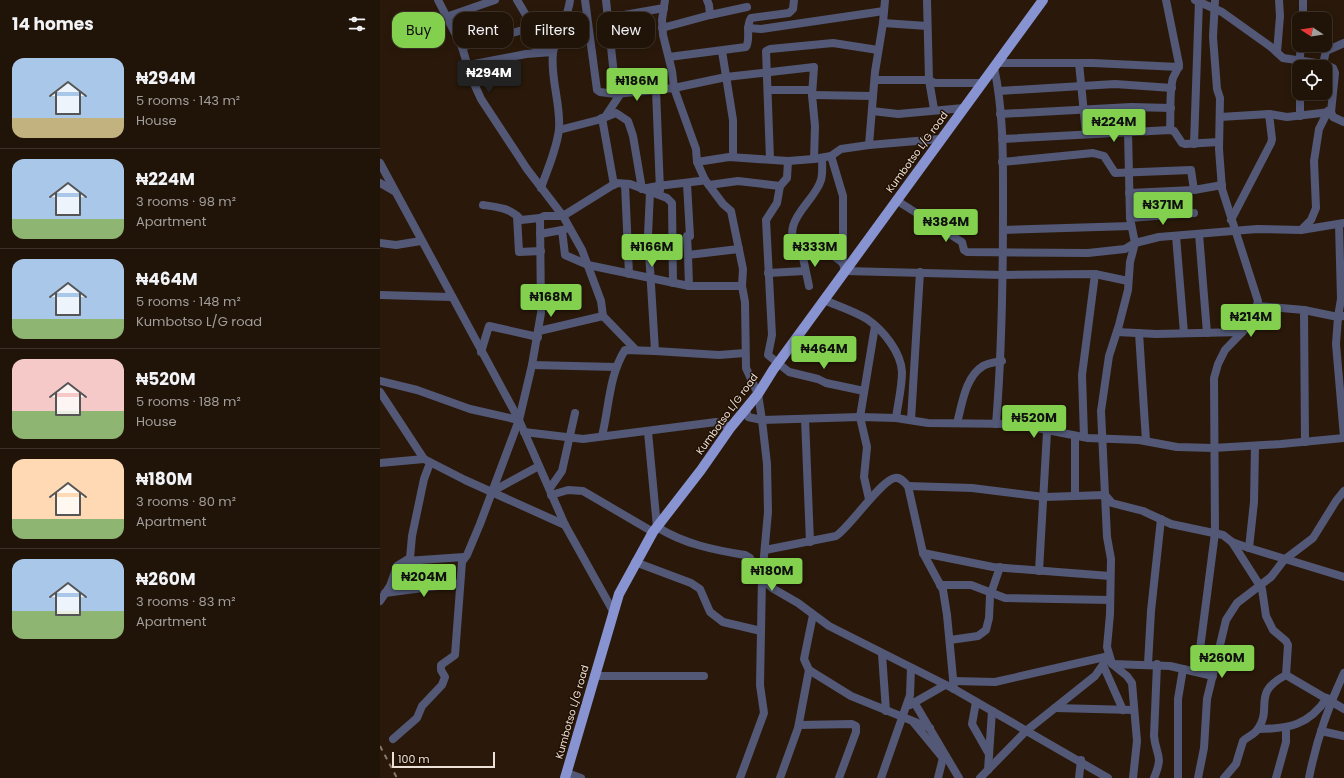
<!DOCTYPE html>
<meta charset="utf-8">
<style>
:root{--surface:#201308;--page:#2d2016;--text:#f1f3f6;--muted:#a29e9c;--line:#3d3229;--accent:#83d04e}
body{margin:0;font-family:Poppins,sans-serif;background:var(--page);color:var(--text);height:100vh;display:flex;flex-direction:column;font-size:15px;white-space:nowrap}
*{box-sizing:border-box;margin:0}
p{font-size:13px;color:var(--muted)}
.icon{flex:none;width:22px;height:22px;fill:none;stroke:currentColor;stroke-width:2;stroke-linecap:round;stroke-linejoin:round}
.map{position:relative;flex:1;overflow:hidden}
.side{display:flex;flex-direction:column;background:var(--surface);width:380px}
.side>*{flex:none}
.hud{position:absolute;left:12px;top:12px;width:380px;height:36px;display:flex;gap:8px}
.needle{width:26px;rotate:282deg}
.buttons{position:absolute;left:912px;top:12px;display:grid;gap:8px}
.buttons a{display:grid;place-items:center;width:40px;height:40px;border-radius:8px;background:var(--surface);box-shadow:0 2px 10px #0003,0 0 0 1px var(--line);font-size:20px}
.scale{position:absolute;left:12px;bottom:10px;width:103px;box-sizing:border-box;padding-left:4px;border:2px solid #ede0d6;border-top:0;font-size:11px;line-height:14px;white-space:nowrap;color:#ede0d6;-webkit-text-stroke:3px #201003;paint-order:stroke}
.price{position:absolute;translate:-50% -34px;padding:0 9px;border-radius:4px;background:var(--accent);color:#111;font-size:13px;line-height:26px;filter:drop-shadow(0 1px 2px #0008)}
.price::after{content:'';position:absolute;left:50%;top:24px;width:12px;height:9px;margin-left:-6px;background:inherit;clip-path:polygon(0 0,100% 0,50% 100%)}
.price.active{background:#222;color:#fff}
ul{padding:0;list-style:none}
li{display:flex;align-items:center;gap:12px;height:100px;padding:0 12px}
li+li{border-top:1px solid var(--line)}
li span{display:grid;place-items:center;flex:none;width:112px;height:80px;border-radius:12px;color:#555}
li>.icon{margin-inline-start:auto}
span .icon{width:48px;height:48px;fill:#fffc;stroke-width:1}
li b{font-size:17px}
h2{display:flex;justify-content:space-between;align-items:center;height:48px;padding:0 12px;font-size:17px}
.pill{padding:0 14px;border-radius:12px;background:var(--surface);box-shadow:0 2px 10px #0003,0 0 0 1px var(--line);font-size:14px;line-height:36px}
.pill.active{background:var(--accent);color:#111}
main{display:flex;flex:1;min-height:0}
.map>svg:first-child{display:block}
</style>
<main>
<section class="side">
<h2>14 homes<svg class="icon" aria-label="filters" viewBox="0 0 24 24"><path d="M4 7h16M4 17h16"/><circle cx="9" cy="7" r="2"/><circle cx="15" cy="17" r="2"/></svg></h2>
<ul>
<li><span style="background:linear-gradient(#a9c7e8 75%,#c2b280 0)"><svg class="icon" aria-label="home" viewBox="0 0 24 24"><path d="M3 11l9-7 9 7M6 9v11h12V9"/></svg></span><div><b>₦294M</b><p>5 rooms · 143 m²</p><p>House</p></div></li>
<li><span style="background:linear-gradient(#a9c7e8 75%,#8fb573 0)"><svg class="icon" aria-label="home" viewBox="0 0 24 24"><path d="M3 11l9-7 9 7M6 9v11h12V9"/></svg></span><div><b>₦224M</b><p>3 rooms · 98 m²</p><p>Apartment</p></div></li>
<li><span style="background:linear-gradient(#a9c7e8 75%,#8fb573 0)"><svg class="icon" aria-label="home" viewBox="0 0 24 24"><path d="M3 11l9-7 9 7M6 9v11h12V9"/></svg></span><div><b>₦464M</b><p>5 rooms · 148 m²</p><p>Kumbotso L/G road</p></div></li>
<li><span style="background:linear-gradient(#f6c9c9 65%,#8fb573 0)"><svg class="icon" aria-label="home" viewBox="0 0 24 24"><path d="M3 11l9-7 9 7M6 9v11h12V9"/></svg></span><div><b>₦520M</b><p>5 rooms · 188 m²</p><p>House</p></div></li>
<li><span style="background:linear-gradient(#ffd9b3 75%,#8fb573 0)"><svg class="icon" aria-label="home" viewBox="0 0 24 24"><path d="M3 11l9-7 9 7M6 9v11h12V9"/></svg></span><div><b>₦180M</b><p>3 rooms · 80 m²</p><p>Apartment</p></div></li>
<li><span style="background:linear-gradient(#a9c7e8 65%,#8fb573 0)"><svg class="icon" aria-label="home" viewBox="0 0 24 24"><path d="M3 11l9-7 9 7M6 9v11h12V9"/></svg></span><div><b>₦260M</b><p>3 rooms · 83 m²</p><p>Apartment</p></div></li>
</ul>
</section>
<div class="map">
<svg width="964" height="778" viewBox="0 0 964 778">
<rect width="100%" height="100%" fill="#2a190a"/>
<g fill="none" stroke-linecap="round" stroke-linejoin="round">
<!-- minor -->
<g stroke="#535877" stroke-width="8">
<path d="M58 0 82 47 91 77 101 99 147 169 183 216 202 250 221 301 223 316 255 349"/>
<path d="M137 0 153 27 157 53"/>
<path d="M205 0 217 90 220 92 236 94 294 88 346 77 434 67 432 95 435 126 434 159"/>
<path d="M226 0 236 94"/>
<path d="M285 0 282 20 283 35 292 71 294 88 316 149 317 162 325 180 343 204 351 211 363 269 362 286 365 302 366 368 378 394 382 420 480 417 516 418 548 423 636 424 708 438 759 440 797 447 833 448 901 444 964 438"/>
<path d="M327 0 329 5 330 15 367 7"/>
<path d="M547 0 549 80 554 109"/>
<path d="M786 0 799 64C798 70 795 73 793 78 789 91 791 115 790 130"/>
<path d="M815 0 842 12 891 47 903 58 943 64 953 68 955 73 951 112 953 117 964 122"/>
<path d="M66 17 115 0"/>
<path d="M227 18 284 8"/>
<path d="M923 19V0"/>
<path d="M503 23 547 26"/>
<path d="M282 28 330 15"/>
<path d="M368 28 381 29 504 11"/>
<path d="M82 47 161 25 184 22"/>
<path d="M342 51 353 120V157"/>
<path d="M897 52 900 16 899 0"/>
<path d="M289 57 366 47C371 39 365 27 371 18L409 13 413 9 414 0"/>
<path d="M617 63H713L799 67"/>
<path d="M699 63 706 134"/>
<path d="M943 64 946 51 964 43"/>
<path d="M89 65 146 54 173 52"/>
<path d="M614 67C624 113 623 161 623 209 623 281 622 352 616 424"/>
<path d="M919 67 921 45"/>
<path d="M495 80H549L555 83H603"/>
<path d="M276 90 280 190"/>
<path d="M388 90H432"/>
<path d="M619 91 735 84 792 88"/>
<path d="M432 95 493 96"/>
<path d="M492 111 518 114 584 108"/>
<path d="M620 114 751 107 791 108"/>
<path d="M920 116V93"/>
<path d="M225 117 241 93"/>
<path d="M840 117 889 114 907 117 950 112"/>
<path d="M222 118 234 185"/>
<path d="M179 130 218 120 236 113 248 121 253 136 262 189C283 184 304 184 325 180"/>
<path d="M748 132 750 218 755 243 750 262 748 290 739 325 729 356 721 411 727 537 731 559 730 614 727 647 732 664 747 676 752 683 757 741 753 778"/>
<path d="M622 139 790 130 794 131 802 143 805 144 839 142"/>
<path d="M814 144 819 0"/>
<path d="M489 145 495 72 503 23 505 0"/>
<path d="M451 156 463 196V263L465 271 623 275 715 274 748 281"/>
<path d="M442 158C442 164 443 173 441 180 434 204 396 222 420 253H450L463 263"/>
<path d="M390 159 386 51 390 49 453 43 498 50"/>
<path d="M408 161 407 178 400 186 397 203 386 220 392 335 388 355 409 372 438 379 446 383 484 391"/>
<path d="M317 162 349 157 408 161 434 159 451 156 461 149 489 145 560 139"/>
<path d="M622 162 713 153 724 156 735 173 811 170 814 190 842 185"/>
<path d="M0 163 139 420 185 525 233 611"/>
<path d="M0 183 14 191"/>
<path d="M245 184 249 274"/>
<path d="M307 184 310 236H307L308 255"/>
<path d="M329 185 358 181 400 186"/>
<path d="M161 188C167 170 177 149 179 129 181 104 170 78 173 53 176 34 188 19 190 0"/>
<path d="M749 193 814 190"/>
<path d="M516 200 582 242 584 250 587 252 708 253 745 249 755 243 779 237 877 229 921 230 964 223"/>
<path d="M103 205C118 207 131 208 141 220L160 218"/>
<path d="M137 216 139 252 161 251"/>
<path d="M750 218 814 213"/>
<path d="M851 220 891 143 892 139 889 114"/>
<path d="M959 224 961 299 958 317 956 344 964 437"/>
<path d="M189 228 182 230 185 255 208 265 309 286H362"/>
<path d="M623 230 751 226"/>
<path d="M921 230 931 220 936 208 934 161 939 129 948 111"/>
<path d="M160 234 182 230"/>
<path d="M819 234 827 333"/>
<path d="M796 236 804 333"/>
<path d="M0 243 16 245 41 241"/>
<path d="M422 253 429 286"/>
<path d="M388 273 425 271"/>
<path d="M309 286 308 255 359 249"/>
<path d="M0 295 71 297"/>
<path d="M444 300C458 306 474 311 487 319 503 330 521 352 522 372 522 387 518 403 516 418"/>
<path d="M877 306 924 310 958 317 964 316"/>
<path d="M924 310 925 442"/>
<path d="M159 331 223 316"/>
<path d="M737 332 776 334 862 332"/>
<path d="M759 333 766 441"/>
<path d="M275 351 339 355 365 353"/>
<path d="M101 352 109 326 158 337"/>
<path d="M152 365 236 367"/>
<path d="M0 381 37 390 90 409 139 420"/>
<path d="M0 392 44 459 85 480 185 525"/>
<path d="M425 419 430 542"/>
<path d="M531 420 540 272"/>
<path d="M577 423C582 405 585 377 603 366 608 363 616 362 622 361"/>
<path d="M144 432 203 439 336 422 351 427"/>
<path d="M268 432 277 527C304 544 334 550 365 555L370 558 382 578 392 588 418 603 449 626 574 689 728 778"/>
<path d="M222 436C229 408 229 375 245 350L275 351 268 235 270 192"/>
<path d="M704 437 702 375 715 274"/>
<path d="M0 463 44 459"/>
<path d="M528 486 592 488 664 497 725 495 732 503 763 511 791 524 843 535 852 542 869 548 964 577"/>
<path d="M170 488 182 471 195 413"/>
<path d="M111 492 159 466"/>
<path d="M171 495 188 490 203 491 273 532"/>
<path d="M695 496V436"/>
<path d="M489 499 484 477 487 447 480 417 495 326"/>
<path d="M852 542 882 589 886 616 893 630 906 641 908 645 906 675 964 709"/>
<path d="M869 548 874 502 875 446"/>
<path d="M385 550 456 536C470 527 502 479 515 478 521 477 524 482 528 486L543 553 563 590 567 615 574 689"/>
<path d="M543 553 613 567 730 576"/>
<path d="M26 561 84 557"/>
<path d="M255 562 311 583 320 589 330 612 343 622 381 631"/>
<path d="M659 571 667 432"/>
<path d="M560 585H591L625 598 730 600"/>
<path d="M5 593 80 583"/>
<path d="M0 601 10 586 17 566 30 558 32 536 44 479 50 463"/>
<path d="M570 640 598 636 606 630 609 618 610 596 620 567"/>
<path d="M502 654 506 711"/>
<path d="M732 664 790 666 833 676"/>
<path d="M768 664 771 611 781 519"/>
<path d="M723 665 743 710"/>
<path d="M429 670 471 696 550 728"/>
<path d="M817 672 835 533 834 378 838 364 845 350 872 322 878 301 842 189 839 149 840 98 837 89 833 37 835 0"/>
<path d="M214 676H324"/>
<path d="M573 681 615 682 729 656"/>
<path d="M534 702 579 778"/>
<path d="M596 702 592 724 609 754"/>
<path d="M530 705 565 685"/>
<path d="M675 708 754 710"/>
<path d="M534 723 562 757"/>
<path d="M419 725 472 724 476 726V732L459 778"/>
<path d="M878 729C909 729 929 725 947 698"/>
<path d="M941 731 964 736"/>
<path d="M13 739 37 718 42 706 62 685 65 677 61 670V665L75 655 82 562 87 555 100 524 139 420 152 365 161 313 160 218 164 216H183L236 183 250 184 287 198 292 203 293 283"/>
<path d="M608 770 612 711"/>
<path d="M187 773 201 778"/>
<path d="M360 778 384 713 380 685 382 578 388 512 387 464 382 420 368 417 366 410"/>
<path d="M400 778 418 728 429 670 424 659 433 615"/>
<path d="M501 778 530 695 531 668"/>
<path d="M558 778 563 758"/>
<path d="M600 778 646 731 715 676 729 656"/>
<path d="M699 778 701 760"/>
<path d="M774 778C784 754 776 757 774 736L777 664"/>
<path d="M798 778V699L803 669"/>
<path d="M818 778 824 748 827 699 846 620 857 603 891 577 904 560 933 538 956 501 964 491"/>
<path d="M844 778 856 764 863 741C868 736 874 735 878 729 893 707 871 693 906 675"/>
<path d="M896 778 906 742V728"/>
<path d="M929 778C936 742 948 707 964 673"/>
</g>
<!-- major -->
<path stroke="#8893d2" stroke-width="10" d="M185 778 239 594 273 532 321 470 351 427 378 394 393 370 663 0"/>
<!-- rail -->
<path stroke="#88786c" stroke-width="2" stroke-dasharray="5 5" stroke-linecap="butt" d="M0 746 17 778"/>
</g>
<g text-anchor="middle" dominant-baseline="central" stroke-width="3" stroke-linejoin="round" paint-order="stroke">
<!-- street labels -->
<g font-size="10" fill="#ede0d6" stroke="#201003">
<text transform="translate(537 152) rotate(-54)">Kumbotso L/G road</text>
<text transform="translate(347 414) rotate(-54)">Kumbotso L/G road</text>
<text transform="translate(192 712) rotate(-74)">Kumbotso L/G road</text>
</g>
</g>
</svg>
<div class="buttons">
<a><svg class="needle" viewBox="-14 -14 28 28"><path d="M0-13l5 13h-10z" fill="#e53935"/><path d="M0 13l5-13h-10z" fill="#a29e9c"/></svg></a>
<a><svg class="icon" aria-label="locate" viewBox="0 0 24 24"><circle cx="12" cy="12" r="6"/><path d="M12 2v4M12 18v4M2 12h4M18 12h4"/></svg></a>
</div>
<div class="scale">100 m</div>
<b class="price active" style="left:109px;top:94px">₦294M</b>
<b class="price" style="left:257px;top:102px">₦186M</b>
<b class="price" style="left:734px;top:143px">₦224M</b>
<b class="price" style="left:783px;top:226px">₦371M</b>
<b class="price" style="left:566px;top:243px">₦384M</b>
<b class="price" style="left:272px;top:268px">₦166M</b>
<b class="price" style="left:435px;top:268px">₦333M</b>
<b class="price" style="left:171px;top:318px">₦168M</b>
<b class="price" style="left:871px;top:338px">₦214M</b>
<b class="price" style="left:444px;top:370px">₦464M</b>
<b class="price" style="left:654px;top:439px">₦520M</b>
<b class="price" style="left:392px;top:592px">₦180M</b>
<b class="price" style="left:44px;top:598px">₦204M</b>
<b class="price" style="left:842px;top:679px">₦260M</b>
<div class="hud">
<a class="pill active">Buy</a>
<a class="pill">Rent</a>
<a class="pill">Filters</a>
<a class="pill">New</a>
</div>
</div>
</main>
